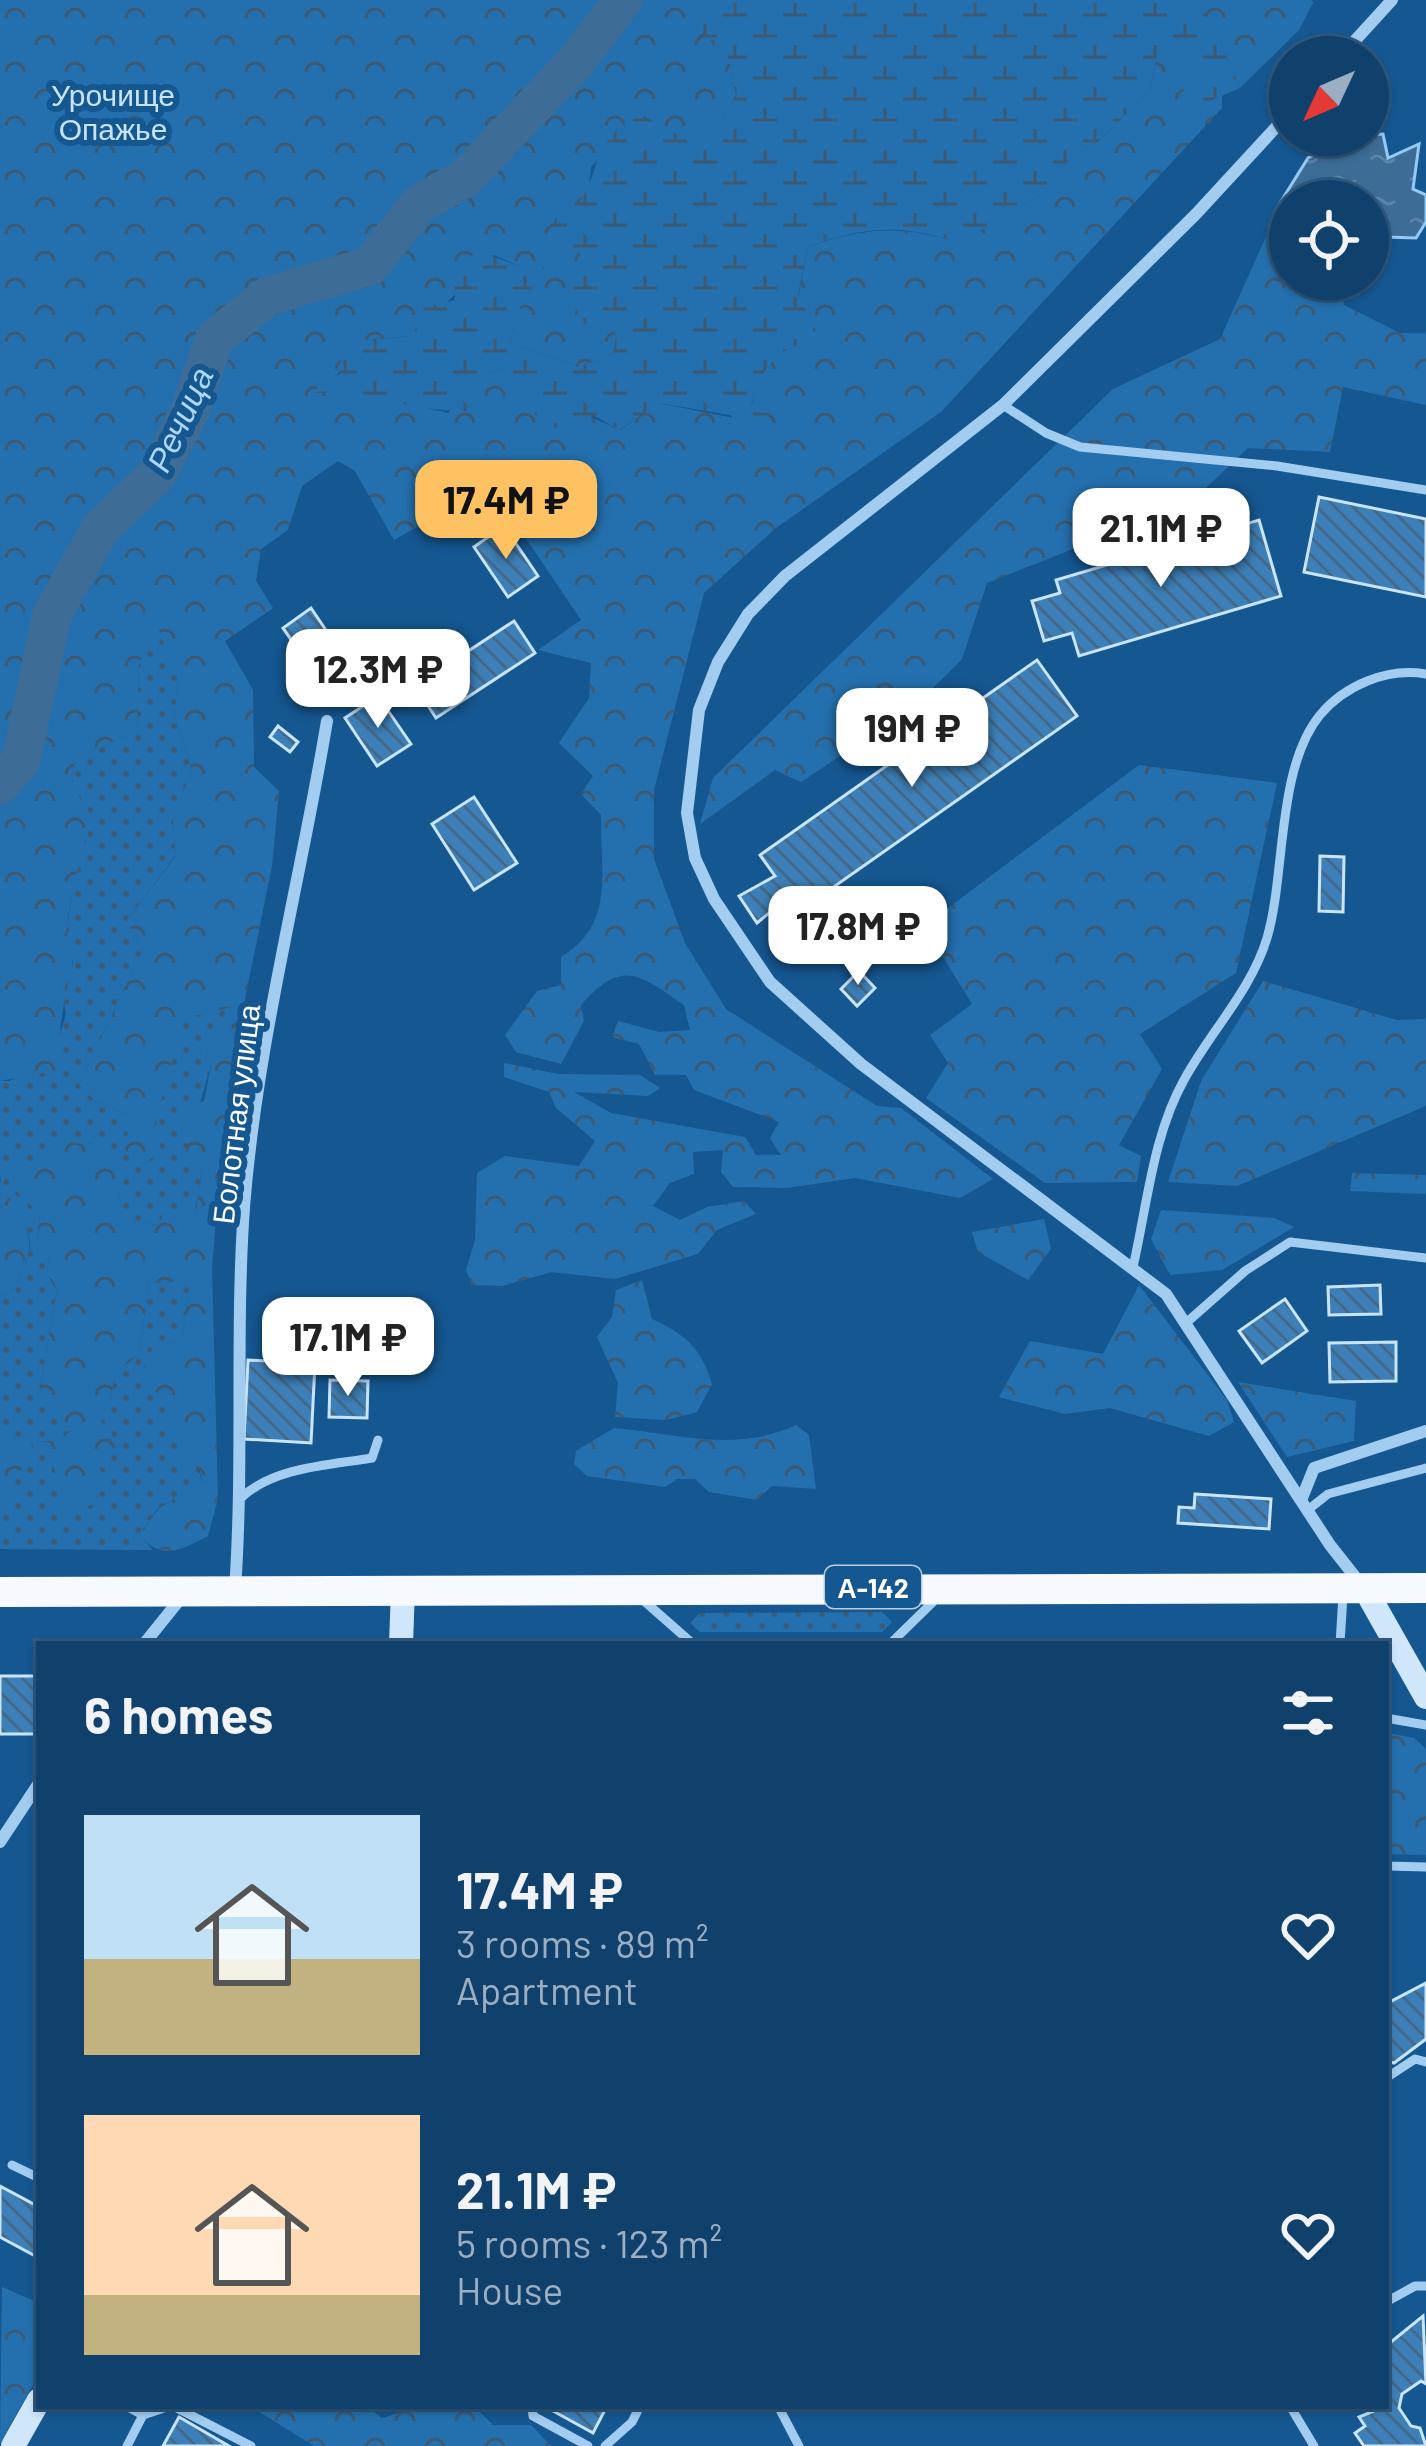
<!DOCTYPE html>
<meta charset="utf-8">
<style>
:root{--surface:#10416d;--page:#1e4c75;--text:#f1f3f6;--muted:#9cafc2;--line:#305a80;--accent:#ffc262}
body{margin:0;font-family:Barlow,sans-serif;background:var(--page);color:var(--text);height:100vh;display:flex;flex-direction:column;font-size:45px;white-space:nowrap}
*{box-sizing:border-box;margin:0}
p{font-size:39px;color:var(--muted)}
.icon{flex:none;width:66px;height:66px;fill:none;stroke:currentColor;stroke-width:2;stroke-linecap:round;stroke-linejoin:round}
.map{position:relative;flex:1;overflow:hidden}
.sheet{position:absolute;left:36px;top:1641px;width:1353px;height:768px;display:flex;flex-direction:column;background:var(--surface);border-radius:0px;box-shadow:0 3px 9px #0004,0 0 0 3px var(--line)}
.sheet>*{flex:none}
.needle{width:78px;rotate:226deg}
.fabs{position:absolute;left:1269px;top:36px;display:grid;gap:24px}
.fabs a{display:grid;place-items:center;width:120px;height:120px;border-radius:50%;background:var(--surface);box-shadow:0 3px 9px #0004,0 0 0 3px var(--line);font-size:60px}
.price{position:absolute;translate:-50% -102px;padding:0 27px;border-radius:24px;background:#fff;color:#222;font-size:39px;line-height:78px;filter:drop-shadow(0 3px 6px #0008)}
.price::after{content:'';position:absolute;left:50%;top:72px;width:36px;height:27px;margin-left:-18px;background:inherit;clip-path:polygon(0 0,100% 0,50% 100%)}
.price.on{background:var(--accent);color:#111}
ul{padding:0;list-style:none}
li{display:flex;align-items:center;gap:36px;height:300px;padding:0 48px}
li span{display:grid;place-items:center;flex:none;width:336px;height:240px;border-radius:0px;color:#555}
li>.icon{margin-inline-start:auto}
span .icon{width:144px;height:144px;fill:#fffc;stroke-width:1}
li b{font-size:51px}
h2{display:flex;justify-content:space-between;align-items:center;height:144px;padding:0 48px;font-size:51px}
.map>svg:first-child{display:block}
</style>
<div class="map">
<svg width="1426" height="2446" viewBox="0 0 1426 2446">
<defs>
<pattern id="grass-dots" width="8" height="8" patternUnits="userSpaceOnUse" patternTransform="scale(3)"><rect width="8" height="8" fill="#2470ae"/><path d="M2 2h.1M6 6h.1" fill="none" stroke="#3c5a73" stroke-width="1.8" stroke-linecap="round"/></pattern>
<pattern id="forest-crowns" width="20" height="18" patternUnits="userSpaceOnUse" patternTransform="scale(3)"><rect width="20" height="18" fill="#2470ae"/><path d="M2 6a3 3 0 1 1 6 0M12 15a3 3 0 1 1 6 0" fill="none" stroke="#3c5a73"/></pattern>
<pattern id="wetland-marsh" width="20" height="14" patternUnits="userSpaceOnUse" patternTransform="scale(3)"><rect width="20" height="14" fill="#2470ae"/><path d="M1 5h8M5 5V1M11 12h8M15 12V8" fill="none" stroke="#3c5a73"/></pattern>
<pattern id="water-ripples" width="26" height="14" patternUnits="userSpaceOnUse" patternTransform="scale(3)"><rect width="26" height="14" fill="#3d6d97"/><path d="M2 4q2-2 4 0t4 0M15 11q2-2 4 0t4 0" fill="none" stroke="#5a83a7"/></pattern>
<pattern id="building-back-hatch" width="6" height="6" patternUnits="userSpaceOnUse" patternTransform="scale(3)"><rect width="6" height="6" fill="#3d80b9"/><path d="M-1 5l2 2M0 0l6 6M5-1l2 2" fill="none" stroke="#446988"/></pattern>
</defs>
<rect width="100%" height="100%" fill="#155791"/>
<!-- grass -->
<g fill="url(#grass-dots)">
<path d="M158 626 178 681 174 715 192 769 173 818 175 856 127 920 143 949 79 1085 95 1101 134 1118 123 1146 141 1166 161 1149 155 1119 185 1017 244 1004 242 1040 228 1027 211 1065 191 1134 202 1170 196 1212 158 1225 124 1220 119 1192 11 1161 18 1192 40 1214 37 1242 49 1252 47 1274 57 1291 41 1383 73 1429 59 1441H44L59 1481 93 1461 107 1434 98 1416 110 1402 115 1373 139 1354 149 1283 180 1281 189 1288 182 1339 153 1347 203 1483 158 1508 139 1535 153 1550 0 1549V1504L14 1492 2 1485 28 1435 0 1444V1295L10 1293C58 1219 5 1227 0 1175 0 1145 0 1112 0 1081H10L57 1045 66 1014 62 992 73 963 66 937 75 869 86 841 72 786 75 759 137 731 139 663Z"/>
<path d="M700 1613 882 1612 892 1622 882 1632H700L690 1623Z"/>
</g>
<!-- forest -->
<g fill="url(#forest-crowns)">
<path d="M0 0H707L685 24 725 41 736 95 717 129 696 146 642 115 591 167 588 195 545 239 578 249 586 272 570 294 579 308 617 333 613 354 579 367 509 342 521 306 544 267 519 266 494 255 413 336 373 339 318 393 352 390 448 413 485 375 505 368 531 391 620 430 658 403 779 427 751 407 762 367 789 345 808 247C862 227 905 224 960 244L1048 190 1071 157 1100 140 1151 88 1158 50H1191L1203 81 1184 89 1199 106 1222 95V108L941 412 776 528 704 593 654 790V859L685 943 726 1009 877 1106 901 1108 993 1179 960 1198 855 1178 787 1188 733 1187 721 1172 723 1150 693 1152 694 1174 670 1183 653 1206 680 1220 707 1207 744 1201 756 1214 717 1230 698 1254 615 1279 552 1272 502 1286 472 1285 466 1270 475 1240 477 1173 505 1156 579 1166 595 1141 556 1108 549 1092 504 1077V1063L558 1074 640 1075 660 1088 648 1096 574 1092 611 1113 745 1137 756 1155H781L770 1138 779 1122 694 1090 686 1075H655L639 1044 612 1037 618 1021 659 1032 690 1030 684 1005C639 974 622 958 581 1005L584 1021 561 1064 516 1052 505 1035 537 991 561 985V957C616 924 600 872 601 815L581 794 593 776 559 743 589 698 591 663 538 650 581 620 490 485 394 540 355 471 338 461 302 486 288 530 261 549 256 581 273 608 225 641 253 690 254 767 279 791 272 866 244 1004 185 1018 156 1119 161 1150 141 1167 122 1146 134 1118 95 1101 79 1085 143 949 127 920 175 857 173 818 192 769 174 715 178 681 158 628 139 663 137 731 75 759 72 786 92 817C82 855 70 890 67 930 66 943 74 955 72 967 65 999 55 1035 62 1069L0 1081Z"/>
<path d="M1196 0H1312L1313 3 1299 30 1240 88 1216 30Z"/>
<path d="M1274 219 1290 220V279H1339L1344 305 1400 333H1426V405L1343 387 1330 452 1248 448 1191 502 987 583 962 659 915 706 801 782 775 770 700 824 713 778 1113 389 1220 339Z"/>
<path d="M1139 765 1277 783 1236 973 1140 1034 1162 1069 1119 1145 1141 1156 1137 1182 1045 1183 926 1098 948 1063 930 1035 972 1004 924 926Z"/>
<path d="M1263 981 1397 1020 1426 1019V1106L1237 1186 1168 1182 1201 1081Z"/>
<path d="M228 1027 242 1040 219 1182 212 1268 218 1499 208 1536C179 1551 162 1561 139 1535L159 1508 203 1482 199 1468 183 1460 184 1435 168 1419 171 1394 153 1392 144 1365 153 1347 182 1339 189 1288 180 1281 149 1283 139 1354 115 1373 110 1402 98 1416 118 1445 94 1461 108 1481 92 1505 70 1514 56 1500 59 1481 43 1441H59L73 1429 49 1414 41 1383 57 1291 47 1274 49 1252 37 1243 40 1214 18 1193 9 1160 37 1167 49 1141 91 1144 127 1173 119 1192 124 1220 158 1225 166 1209 196 1212 202 1170 183 1161 191 1134 176 1110 204 1101 211 1065 204 1033Z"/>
<path d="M1352 1173 1426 1175V1194L1350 1191Z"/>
<path d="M0 1181C27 1230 45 1239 10 1293L0 1295Z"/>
<path d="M1161 1210 1274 1218 1294 1227 1222 1270 1170 1275 1151 1239Z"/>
<path d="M1044 1219 1051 1249 1028 1280 978 1252 972 1232Z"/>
<path d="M642 1280 652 1319C685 1334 702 1349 712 1384L697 1412 666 1420 615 1417 618 1383 597 1337 612 1317 616 1290Z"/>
<path d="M1139 1285 1227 1400 1234 1422 1209 1436 1110 1408 1065 1414 999 1397 1030 1341 1103 1354Z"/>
<path d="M1238 1382 1356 1401 1354 1441 1287 1457Z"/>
<path d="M796 1425 809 1435 816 1489 772 1486 757 1500 709 1492 695 1479H677L665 1487 587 1476 574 1464 576 1451 614 1428C677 1434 737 1453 796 1425Z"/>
<path d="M28 1435 36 1459 3 1485 15 1492 0 1504V1444Z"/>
<path d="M1388 1733 1414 1738 1426 1749V1855L1386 1854Z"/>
<path d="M2 2287 39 2303V2374L0 2443Z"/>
<path d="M250 2406H365L382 2418 411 2409 474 2406 493 2425H531L551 2446H314Z"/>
</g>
<!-- wetland -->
<path fill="url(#wetland-marsh)" d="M707 0H1196L1216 30 1240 88 1199 106 1183 89 1202 80 1191 50H1158L1151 88 1100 140 1071 157 1048 190 960 244C906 223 861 226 808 247L798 295 820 339C776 348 763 364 751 406L780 428 753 440 730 415 659 403 619 430 593 415 575 437 536 419 530 391 505 368 485 375 477 410C422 416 372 389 317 393V382L340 374 343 342 412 336 424 308 455 300 454 283 476 250 519 266H545L521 306 509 342 579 367 613 354 616 333 583 323 569 293 585 272 578 249 545 240 556 218C609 200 577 140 642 115L696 145 717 129 736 95 725 42 703 38 685 24Z"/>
<!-- water -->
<path fill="url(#water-ripples)" stroke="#94caf4" stroke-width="3" d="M1383 134 1388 158 1419 144 1413 189 1426 195V222L1416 238 1386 237 1368 244V201H1290L1275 211 1308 158 1350 136Z"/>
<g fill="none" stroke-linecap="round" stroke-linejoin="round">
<!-- river -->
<path stroke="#3d6d97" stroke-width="39" d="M0 785 21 761 52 615 100 529 156 476 191 409 214 339 268 296 370 266 419 204 464 179 575 63 623 0"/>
</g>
<!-- building -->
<g fill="url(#building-back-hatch)" stroke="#c9e5fc" stroke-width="3">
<path d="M1319 497 1426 519V597L1304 572Z"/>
<path d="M1259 520 1281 596 1079 656 1072 633 1044 641 1032 601 1060 593 1056 580Z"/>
<path d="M504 526 538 576 508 597 474 547Z"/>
<path d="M311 608 353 670 325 689 283 628Z"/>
<path d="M514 621 535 653 436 718 415 686Z"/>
<path d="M1037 660 1077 716 808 905 797 890 757 923 739 896 775 876 760 855Z"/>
<path d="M378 696 411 744 377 766 345 718Z"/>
<path d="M278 726 298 742 290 752 270 737Z"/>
<path d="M474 797 517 863 474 890 432 824Z"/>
<path d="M1320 856 1344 857 1343 912 1319 911Z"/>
<path d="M859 971 875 988 857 1006 841 989Z"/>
<path d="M1380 1285 1381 1314 1329 1315 1328 1287Z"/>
<path d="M1285 1299 1307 1331 1262 1363 1239 1331Z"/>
<path d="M338 1327 369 1329 368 1344 337 1342Z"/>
<path d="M1396 1342V1381L1330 1382 1329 1343Z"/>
<path d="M248 1360 315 1364 311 1443 244 1439Z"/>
<path d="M330 1380 368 1381 367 1418 329 1417Z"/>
<path d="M1195 1494 1271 1499 1269 1529 1178 1523 1179 1507 1194 1508Z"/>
<path d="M0 1676H39V1728L34 1734H0Z"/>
<path d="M1426 1983V2039L1394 2063 1386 2061V2004Z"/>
<path d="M0 2186 39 2207V2258L0 2237Z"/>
<path d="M1423 2316 1426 2384 1421 2381 1402 2394 1399 2408 1411 2426 1420 2428 1426 2446H1364L1355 2433 1365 2426 1359 2417 1386 2406V2346Z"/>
<path d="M544 2406H607L593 2433Z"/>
<path d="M179 2417 229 2446H163Z"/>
</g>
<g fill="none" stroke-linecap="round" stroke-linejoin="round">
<!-- service -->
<g stroke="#a2cdf1" stroke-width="9">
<path d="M1003 405 1046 433 1080 447 1277 466 1426 490"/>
<path d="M1133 1267C1147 1206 1153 1135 1184 1080 1210 1032 1251 991 1267 938 1286 874 1276 769 1320 715 1344 686 1387 667 1426 674"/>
<path d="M1186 1323 1245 1271 1290 1242 1426 1258"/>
<path d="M241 1498C273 1467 330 1465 372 1458L378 1440"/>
<path d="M1309 1509 1328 1494 1426 1468"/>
<path d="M643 1600 693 1644"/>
<path d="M890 1644 938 1597"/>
<path d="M1340 1644 1343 1595"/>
<path d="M1386 1718 1426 1725"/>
<path d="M1386 1866 1426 1867"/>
<path d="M1386 2078 1415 2059 1426 2062"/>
<path d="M12 2165 39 2178"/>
<path d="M1386 2302 1415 2286H1426"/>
<path d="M126 2406 143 2415 127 2446"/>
<path d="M173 2406 251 2446"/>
<path d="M532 2406 533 2416 588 2446"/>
<path d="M778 2406 799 2446"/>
<path d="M1290 2406 1314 2446"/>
<path d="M143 2415 170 2406"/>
<path d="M605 2446 632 2422 640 2406"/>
</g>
<!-- minor -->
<g stroke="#a2cdf1" stroke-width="12">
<path d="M1340 57 1392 0"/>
<path d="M1290 112 1196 214 1003 405 785 576 748 614 718 662 699 710 687 813 695 858 714 899 770 982 861 1064 1166 1294 1330 1545 1360 1583"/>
<path d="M1302 1498 1314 1468 1426 1431"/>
<path d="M235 1589C244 1462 235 1334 244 1207 257 1043 300 883 327 721"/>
<path d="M144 1644 181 1598"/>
<path d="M0 1842 39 1783"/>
</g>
<!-- secondary -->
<g stroke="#d0e7fb" stroke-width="24">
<path d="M1365 1589 1426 1697"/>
<path d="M401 1644 403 1589"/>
<path d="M13 2446 39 2400"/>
</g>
<!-- trunk -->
<path stroke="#f6faff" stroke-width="30" d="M0 1592 1426 1588"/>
</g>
<g text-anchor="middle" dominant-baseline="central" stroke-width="12" stroke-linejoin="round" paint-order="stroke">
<!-- shield labels -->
<rect fill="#155791" stroke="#b9cdde" stroke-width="3" x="825" y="1566" width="96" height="42" rx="9"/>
<g font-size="27" font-weight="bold" fill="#fff">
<text x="873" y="1587">А-142</text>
</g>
<!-- park labels -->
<g font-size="30" fill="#c9e5fc" stroke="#155791">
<text x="113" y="94">Урочище<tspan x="113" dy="34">Опажье</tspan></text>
</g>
<!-- street labels -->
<g font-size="30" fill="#fff" stroke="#155791">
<text transform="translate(235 1114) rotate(-83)">Болотная улица</text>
</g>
<!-- water labels -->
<g font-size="33" font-style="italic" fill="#aed7f8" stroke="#155791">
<text transform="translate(179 419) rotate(-65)">Речица</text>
</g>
</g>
</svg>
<div class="fabs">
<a><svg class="needle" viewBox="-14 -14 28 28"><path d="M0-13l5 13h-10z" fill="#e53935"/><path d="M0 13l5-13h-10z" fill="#9cafc2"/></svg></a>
<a><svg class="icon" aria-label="locate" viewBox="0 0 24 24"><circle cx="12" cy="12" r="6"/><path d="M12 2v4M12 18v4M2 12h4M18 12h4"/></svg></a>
</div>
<b class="price on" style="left:506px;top:562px">17.4M ₽</b>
<b class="price" style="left:1161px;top:590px">21.1M ₽</b>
<b class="price" style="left:378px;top:731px">12.3M ₽</b>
<b class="price" style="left:912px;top:790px">19M ₽</b>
<b class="price" style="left:858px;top:988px">17.8M ₽</b>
<b class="price" style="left:348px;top:1399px">17.1M ₽</b>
<section class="sheet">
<h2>6 homes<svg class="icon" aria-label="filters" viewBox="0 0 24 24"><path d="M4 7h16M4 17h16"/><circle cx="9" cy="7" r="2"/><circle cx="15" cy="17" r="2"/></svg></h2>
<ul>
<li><span style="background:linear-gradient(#bfe0f5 60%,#c2b280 0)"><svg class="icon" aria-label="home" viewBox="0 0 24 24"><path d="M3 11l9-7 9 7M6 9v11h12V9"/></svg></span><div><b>17.4M ₽</b><p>3 rooms · 89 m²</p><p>Apartment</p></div><svg class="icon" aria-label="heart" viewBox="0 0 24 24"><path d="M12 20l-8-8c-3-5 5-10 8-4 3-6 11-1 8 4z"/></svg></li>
<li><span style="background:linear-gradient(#ffd9b3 75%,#c2b280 0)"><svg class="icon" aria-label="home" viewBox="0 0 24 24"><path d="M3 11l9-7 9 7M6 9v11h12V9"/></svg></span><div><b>21.1M ₽</b><p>5 rooms · 123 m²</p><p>House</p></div><svg class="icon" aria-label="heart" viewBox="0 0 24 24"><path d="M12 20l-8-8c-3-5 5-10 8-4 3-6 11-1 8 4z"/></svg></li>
</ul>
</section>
</div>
